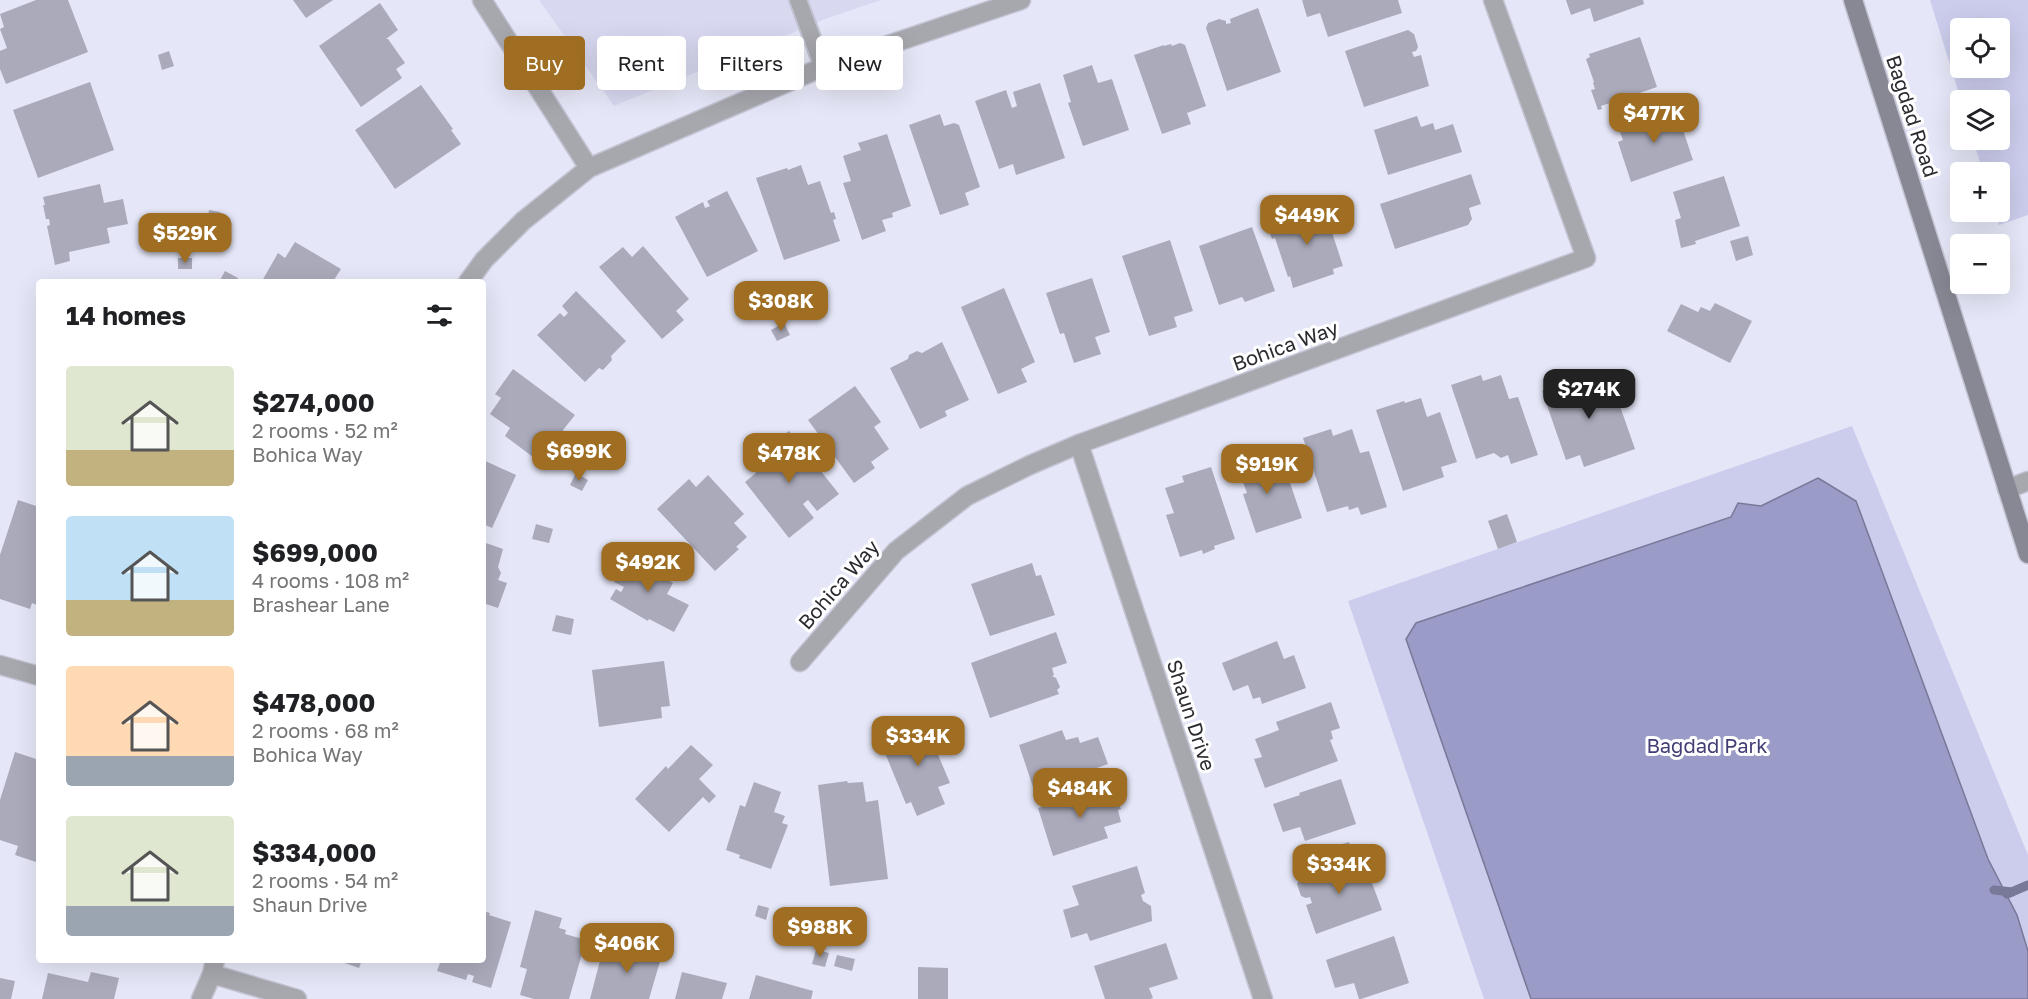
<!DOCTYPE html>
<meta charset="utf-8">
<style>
:root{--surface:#fff;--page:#f6f6f6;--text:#202124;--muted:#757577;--accent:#9f6e22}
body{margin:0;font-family:"Golos Text",sans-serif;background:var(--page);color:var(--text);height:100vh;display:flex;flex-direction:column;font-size:22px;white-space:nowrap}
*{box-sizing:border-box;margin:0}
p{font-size:20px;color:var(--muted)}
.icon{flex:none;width:33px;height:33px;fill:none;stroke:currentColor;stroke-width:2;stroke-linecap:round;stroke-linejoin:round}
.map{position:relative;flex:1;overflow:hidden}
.sheet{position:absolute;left:36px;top:279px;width:450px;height:684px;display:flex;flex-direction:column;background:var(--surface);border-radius:6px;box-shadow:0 6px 24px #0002}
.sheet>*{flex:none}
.banner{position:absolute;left:504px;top:36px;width:570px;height:54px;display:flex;gap:12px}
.fabs{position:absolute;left:1950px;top:18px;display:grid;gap:12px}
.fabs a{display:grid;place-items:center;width:60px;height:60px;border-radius:6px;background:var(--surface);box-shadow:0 6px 24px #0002;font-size:30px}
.price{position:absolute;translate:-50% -51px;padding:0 14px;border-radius:12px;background:var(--accent);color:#fff;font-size:20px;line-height:39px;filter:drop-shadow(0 2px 3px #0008)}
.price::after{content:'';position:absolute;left:50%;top:36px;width:18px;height:14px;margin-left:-9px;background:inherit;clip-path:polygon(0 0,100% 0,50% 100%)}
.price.on{background:#222;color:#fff}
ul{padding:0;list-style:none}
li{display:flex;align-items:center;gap:18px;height:150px;padding:0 30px}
li span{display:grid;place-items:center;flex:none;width:168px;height:120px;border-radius:6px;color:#555}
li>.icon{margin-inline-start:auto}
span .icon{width:72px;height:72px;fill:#fffc;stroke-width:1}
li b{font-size:26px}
h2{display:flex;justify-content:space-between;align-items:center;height:72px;padding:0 30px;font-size:26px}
.tag{padding:0 21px;border-radius:6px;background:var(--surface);box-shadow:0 6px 24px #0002;font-size:21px;line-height:54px}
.tag.on{background:var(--accent);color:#fff}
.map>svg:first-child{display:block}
</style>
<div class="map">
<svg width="2028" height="999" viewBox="0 0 2028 999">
<rect width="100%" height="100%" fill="#e5e6f7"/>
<!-- built -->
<path fill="#d8d9f1" d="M539 0H881L828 18 614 106Z"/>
<!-- green -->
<g fill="#cccded" fill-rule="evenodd">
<path d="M1930 0H2028V215L1999 225 1995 212H2000V172H1983L1973 140H2000V100H1961ZM1960 28H2000V68H1960Z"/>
<path d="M1852 426 2028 855V999H1484L1348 601Z"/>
</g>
<!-- water -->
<path fill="#9a9bc6" stroke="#787999" stroke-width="1.5" d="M1818 478 1856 501 1988 859 2017 915 2028 951V999H1531L1406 639 1416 623 1731 517 1738 503 1761 506Z"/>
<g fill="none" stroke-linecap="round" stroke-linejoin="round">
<!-- stream -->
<g stroke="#787999" stroke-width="9">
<path d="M1994 890 2012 892"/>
<path d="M2007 894 2028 885"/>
</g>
</g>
<!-- building -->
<g fill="#aab">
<path d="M36 0H68L88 52 6 84 0 69V51L7 48 0 29 4 27 0 14Z"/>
<path d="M293 0H333L306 18Z"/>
<path d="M1302 0H1398L1402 13 1328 37 1320 13 1307 17Z"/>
<path d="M1566 0H1643L1644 4 1594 22 1590 8 1571 15Z"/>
<path d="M380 3 398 30 386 39H388L405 63 396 69 402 78 361 107 319 46Z"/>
<path d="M1258 8 1281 72 1227 91 1206 28 1208 23 1219 19 1226 21V24L1231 23 1230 19Z"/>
<path d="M1408 30 1414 34 1418 47 1416 51 1412 52 1414 57 1421 55 1429 86 1364 107 1345 51Z"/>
<path d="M1640 37 1657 87 1601 106 1602 109 1598 110 1591 90 1595 89 1593 83 1594 82 1586 59 1590 57 1589 54Z"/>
<path d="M1180 43 1185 45 1206 106 1187 113 1191 124 1162 134 1134 55 1164 45V46L1171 44 1172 46Z"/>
<path d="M169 51 174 66 162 70 158 55Z"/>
<path d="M1092 65 1098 83 1112 79 1129 130 1083 146 1068 103 1071 102 1063 75Z"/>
<path d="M90 82 114 150 38 178 13 110Z"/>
<path d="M1040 83 1065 158 1016 175 1013 164 999 169 975 101 1006 90 1012 108 1017 106 1013 92Z"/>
<path d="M421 85 453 129 451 130 461 144 395 189 355 130Z"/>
<path d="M1675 106 1693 160 1631 182 1618 142 1623 140 1618 127Z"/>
<path d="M940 114 944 126 954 123 959 125 980 187 965 193 969 205 940 215 909 125Z"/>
<path d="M1417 116 1421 127 1433 123 1435 130 1453 124 1462 152 1388 175 1374 130Z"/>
<path d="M887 134 911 206 892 213 893 217 882 220 886 231 862 240 843 183 851 181 843 156 861 150 858 143Z"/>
<path d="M801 165 808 185 820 181 831 213 834 212 836 219 833 220 840 241 784 260 756 178 787 168 788 170Z"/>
<path d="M1471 174 1481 204 1469 208 1472 219 1468 225 1395 249 1380 204Z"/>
<path d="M1724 176 1740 226 1695 241 1696 244 1681 248 1675 220 1681 218 1673 192Z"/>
<path d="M100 184 104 203 123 199 128 224 107 228 110 243 69 252 70 261 55 265 47 226 50 225 49 219H46L43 205H45L43 197Z"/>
<path d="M727 191 758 251 707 277 675 217 703 202 705 208 710 206 707 201Z"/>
<path d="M1323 205 1343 266 1333 269 1334 274 1293 288 1290 276 1288 277 1275 238 1272 239 1270 234 1273 233 1270 223Z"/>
<path d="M209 210 220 212 217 235 206 234Z"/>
<path d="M1252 227 1275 291 1245 302 1242 297 1219 305 1199 246Z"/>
<path d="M1748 236 1753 255 1736 261 1730 241Z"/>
<path d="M1170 240 1193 311 1174 317 1177 327 1149 336 1122 256Z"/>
<path d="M295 242 341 269 334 280 338 282 262 281 278 253 285 258Z"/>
<path d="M643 246 689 299 676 311 684 320 662 339 599 267 623 247 632 257Z"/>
<rect x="178" y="258" width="14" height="11"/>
<path d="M225 271 238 278 236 282H219Z"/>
<path d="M1092 278 1110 332 1095 337 1101 354 1074 363 1064 333 1060 334 1046 293Z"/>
<path d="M1004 288 1035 362 1021 369 1027 382 998 394 961 307Z"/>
<path d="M576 291 626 341 611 356 612 360 603 370 599 368 585 382 537 335 560 313 564 317 568 313 562 306Z"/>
<path d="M1715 303 1752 321 1730 363 1667 331 1681 304 1698 312 1701 307 1710 311Z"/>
<path d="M784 323 790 335 777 341 771 330Z"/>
<path d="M942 342 969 400 945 411 947 416 920 429 890 368 908 359 909 355 917 351 922 353Z"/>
<path d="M513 369 575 415 563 430 564 436 558 443 569 451 556 470 543 461 541 463 505 436 510 428 490 414 501 398 495 394Z"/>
<path d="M1608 372 1635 449 1584 467 1580 455 1566 460 1542 391 1574 379 1581 397 1585 396 1580 382Z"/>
<path d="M1481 375 1483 381 1501 375 1509 399 1518 397 1538 455 1511 464 1508 455 1501 458 1494 453 1476 459 1451 385Z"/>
<path d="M855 386 881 422 874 427 889 449 871 462 875 468 854 483 808 420Z"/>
<path d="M1421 398 1427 417 1440 412 1457 462 1441 467 1444 477 1403 491 1376 410 1404 401 1405 403Z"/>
<path d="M1331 429 1333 436 1352 429 1360 453 1369 451 1387 507 1361 515 1358 507 1349 510 1348 506 1327 512 1303 438Z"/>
<path d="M789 431 839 494 817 511 808 500 803 504 814 518 789 538 745 482 756 473 748 463Z"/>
<path d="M1264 453 1271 472 1276 470 1280 481 1288 477 1302 518 1256 533 1243 494 1247 493 1236 463Z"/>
<path d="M483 460 516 475 492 528 483 524Z"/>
<path d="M1211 467 1235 539 1214 546 1215 549 1203 554 1202 550 1180 557 1166 515 1174 513 1165 488 1184 482 1182 476Z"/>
<path d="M576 473 588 480 582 491 570 485Z"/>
<path d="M708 475 744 514 734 523 747 537 736 547 739 549 715 571 657 509 689 479 696 487Z"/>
<path d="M18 500 39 507V606L32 603 30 609 0 599V555Z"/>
<path d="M1507 514 1517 542 1498 549 1488 521Z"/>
<path d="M536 524 553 529 549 543 532 539Z"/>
<path d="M483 542 503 549 498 567 501 573 498 580 507 583 498 608 483 603Z"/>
<path d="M630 551 672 574 668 580 673 583 667 594 689 605 674 632 649 619 648 621 610 599 616 589 621 592 624 587 614 582Z"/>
<path d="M1032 563 1036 576 1041 575 1055 615 990 636 971 584Z"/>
<path d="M556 615 574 619 571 635 552 631Z"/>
<path d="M1056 632 1067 663 1052 668 1054 675 1052 676 1056 678 1060 687 1057 690 1059 694 990 718 971 663Z"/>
<path d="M1277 641 1284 659 1294 655 1306 688 1262 704 1260 697 1253 699 1248 685 1233 691 1222 663Z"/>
<path d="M664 661 670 706 661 707 662 718 599 727 592 670Z"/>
<path d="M1331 702 1340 728 1331 731 1333 739 1330 740 1338 761 1265 788 1254 759 1262 757 1255 739 1279 730 1276 722Z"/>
<path d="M922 717 950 783 938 787 945 804 917 816 911 802 906 804 885 753 901 747 893 729Z"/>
<path d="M1062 730 1066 740 1078 737 1080 743 1098 737 1108 764 1034 790 1019 745Z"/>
<path d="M691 745 713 765 699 779 716 796 709 803 703 797 669 832 635 799 666 766 668 769Z"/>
<path d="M15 752 39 760V863L15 855 18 846 0 840V800Z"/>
<path d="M1341 779 1356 824 1305 841 1300 827 1283 832 1273 804 1300 795 1299 793Z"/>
<path d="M847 781 848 783 863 782 866 802 878 800 888 879 830 886 818 785Z"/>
<path d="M754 782 781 792 774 812 785 816 782 823 788 825 771 869 739 858 740 855 726 850 740 805 745 807Z"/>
<path d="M1112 784 1121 809 1118 810 1121 822 1104 827 1108 838 1053 856 1038 808Z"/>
<path d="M1349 842 1352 850 1335 856 1332 847Z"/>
<path d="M1362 856 1382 910 1316 934 1306 905 1312 903 1310 897 1306 898 1301 896 1297 884 1300 878Z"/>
<path d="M1137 866 1145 893 1141 895 1143 901 1151 906 1152 921 1090 941 1087 933 1071 938 1063 910 1079 905 1072 886Z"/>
<path d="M758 905 769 908 766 920 755 916Z"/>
<path d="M535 910 562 918 559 928 566 930 565 934 586 940 569 999H534L520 995 527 969 520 967Z"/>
<path d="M483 911 490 913 489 915 511 922 491 988 472 982 474 976 468 974 466 980 437 971 441 960H483Z"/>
<path d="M808 917 822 918V937H808Z"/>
<path d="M1394 936 1409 983 1361 999H1359L1354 983 1335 988 1326 960Z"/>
<path d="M637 943 663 951 649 999H590L603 949 625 955 626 952 634 954Z"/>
<path d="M1166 943 1178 979 1149 988 1153 998 1150 999H1105L1094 966Z"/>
<path d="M816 950 829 953 825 967 812 964Z"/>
<path d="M837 955 855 959 852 971 834 966Z"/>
<path d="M336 960H362L359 968Z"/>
<path d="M918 967 948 968V999H918Z"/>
<path d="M91 972 119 978 114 999H42L48 973 88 982Z"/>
<path d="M682 972 727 983 722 999H675Z"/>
<path d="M756 975 813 991 811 999H749Z"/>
<path d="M0 978 15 981 11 999H0Z"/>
</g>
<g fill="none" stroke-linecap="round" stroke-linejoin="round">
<!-- service casing -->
<g stroke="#c3c4d3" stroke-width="20">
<path id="service" d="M798 0 823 67"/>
</g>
<!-- minor casing -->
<g stroke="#c3c4d3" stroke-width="21">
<g id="minor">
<path d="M482 0 589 168"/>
<path d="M468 282 484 260 523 221 589 168 823 67 1021 0"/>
<path d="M1079 444 1263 999"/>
<path d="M2007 489 2028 481"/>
<path d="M800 662 896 551 967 496 1030 465 1079 444 1586 258 1493 0"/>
<path d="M0 665 39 676"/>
<path d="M212 974 297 999"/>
<path d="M201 999 212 974 215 960"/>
</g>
</g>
<!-- secondary casing -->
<g stroke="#c3c4d3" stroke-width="21">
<path id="secondary" d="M1853 0 2028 554"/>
</g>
<!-- service -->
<use href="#service" stroke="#a7a7ae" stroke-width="16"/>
<!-- minor -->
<use href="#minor" stroke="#a7a7ae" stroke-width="18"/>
<!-- secondary -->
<use href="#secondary" stroke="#878893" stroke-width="18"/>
</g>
<g text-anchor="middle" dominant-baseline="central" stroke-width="6" stroke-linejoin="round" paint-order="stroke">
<!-- street labels -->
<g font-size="20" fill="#2a2a30" stroke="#fff">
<text transform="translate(1913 116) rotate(72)">Bagdad Road</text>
<text transform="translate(1285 345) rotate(-20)">Bohica Way</text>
<text transform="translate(838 584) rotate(-49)">Bohica Way</text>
<text transform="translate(1192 715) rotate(72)">Shaun Drive</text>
</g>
<!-- park labels -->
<g font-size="20" fill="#413e76" stroke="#fff">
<text x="1707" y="745">Bagdad Park</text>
</g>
</g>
</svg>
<div class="fabs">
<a><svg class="icon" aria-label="locate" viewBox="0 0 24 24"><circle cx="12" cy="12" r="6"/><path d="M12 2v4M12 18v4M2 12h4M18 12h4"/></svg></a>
<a><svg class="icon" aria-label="layers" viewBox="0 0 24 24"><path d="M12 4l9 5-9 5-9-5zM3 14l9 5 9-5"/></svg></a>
<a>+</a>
<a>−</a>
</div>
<b class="price" style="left:1654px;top:144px">$477K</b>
<b class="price" style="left:1307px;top:246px">$449K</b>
<b class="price" style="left:185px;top:264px">$529K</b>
<b class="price" style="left:781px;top:332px">$308K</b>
<b class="price on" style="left:1589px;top:420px">$274K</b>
<b class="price" style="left:579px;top:482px">$699K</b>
<b class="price" style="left:789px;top:484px">$478K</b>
<b class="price" style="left:1267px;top:495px">$919K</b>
<b class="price" style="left:648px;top:593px">$492K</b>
<b class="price" style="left:918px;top:767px">$334K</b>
<b class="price" style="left:1080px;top:819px">$484K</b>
<b class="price" style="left:1339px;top:895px">$334K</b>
<b class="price" style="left:820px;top:958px">$988K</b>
<b class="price" style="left:627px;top:974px">$406K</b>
<div class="banner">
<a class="tag on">Buy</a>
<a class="tag">Rent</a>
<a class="tag">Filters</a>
<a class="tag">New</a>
</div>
<section class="sheet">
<h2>14 homes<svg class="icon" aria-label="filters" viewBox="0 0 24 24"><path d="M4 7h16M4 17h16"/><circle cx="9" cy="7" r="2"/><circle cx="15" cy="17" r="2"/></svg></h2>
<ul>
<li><span style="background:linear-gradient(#dfe7d0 70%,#c2b280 0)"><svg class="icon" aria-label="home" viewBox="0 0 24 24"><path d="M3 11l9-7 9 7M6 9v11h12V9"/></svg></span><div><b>$274,000</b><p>2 rooms · 52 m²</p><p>Bohica Way</p></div></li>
<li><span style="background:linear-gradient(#bfe0f5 70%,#c2b280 0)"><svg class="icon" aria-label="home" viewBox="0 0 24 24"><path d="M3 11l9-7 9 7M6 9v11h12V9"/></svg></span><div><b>$699,000</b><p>4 rooms · 108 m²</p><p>Brashear Lane</p></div></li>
<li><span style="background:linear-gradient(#ffd9b3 75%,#9aa5b1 0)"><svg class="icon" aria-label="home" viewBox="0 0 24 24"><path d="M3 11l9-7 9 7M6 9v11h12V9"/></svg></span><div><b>$478,000</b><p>2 rooms · 68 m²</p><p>Bohica Way</p></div></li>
<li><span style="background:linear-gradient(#dfe7d0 75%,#9aa5b1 0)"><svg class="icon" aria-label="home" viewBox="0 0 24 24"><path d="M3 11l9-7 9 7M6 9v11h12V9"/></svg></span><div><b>$334,000</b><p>2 rooms · 54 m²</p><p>Shaun Drive</p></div></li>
</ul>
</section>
</div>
